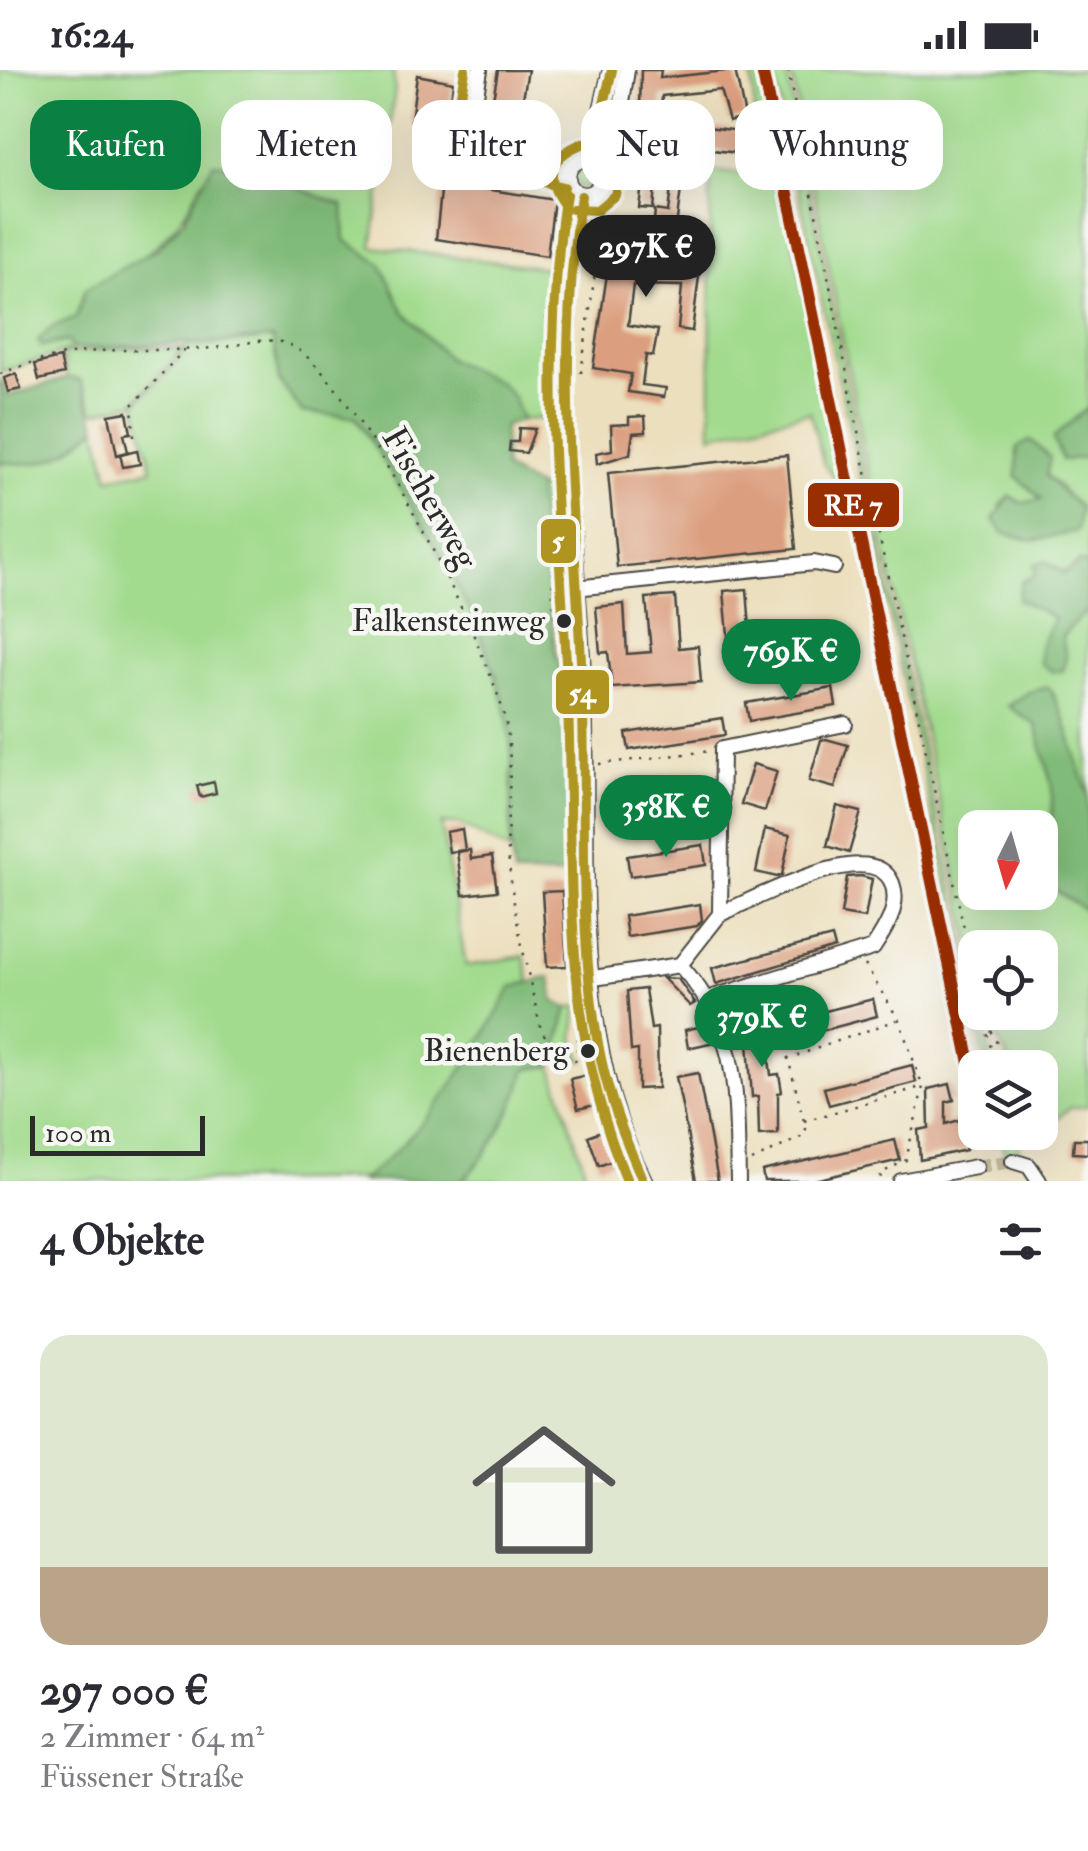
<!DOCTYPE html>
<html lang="de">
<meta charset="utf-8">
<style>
:root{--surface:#fff;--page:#f7f7f7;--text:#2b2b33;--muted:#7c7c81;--line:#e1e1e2;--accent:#0b8043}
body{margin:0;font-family:"IM FELL Double Pica",serif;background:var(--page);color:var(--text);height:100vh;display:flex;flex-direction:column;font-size:38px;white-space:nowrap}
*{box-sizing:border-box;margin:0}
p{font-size:32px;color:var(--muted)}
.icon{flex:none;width:55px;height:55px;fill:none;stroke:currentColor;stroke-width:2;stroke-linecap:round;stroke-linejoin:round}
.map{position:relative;height:1111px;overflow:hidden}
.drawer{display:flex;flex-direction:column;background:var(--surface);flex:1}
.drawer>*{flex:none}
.top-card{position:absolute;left:30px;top:30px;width:1030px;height:90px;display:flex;gap:20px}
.needle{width:65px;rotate:185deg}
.fabs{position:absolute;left:958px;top:740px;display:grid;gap:20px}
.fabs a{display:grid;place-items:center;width:100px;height:100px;border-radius:20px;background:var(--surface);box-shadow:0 10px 40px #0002;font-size:50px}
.scale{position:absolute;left:30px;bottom:25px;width:175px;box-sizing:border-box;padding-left:10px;border:5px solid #2b2b2b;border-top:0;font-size:28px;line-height:35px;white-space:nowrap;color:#2b2b2b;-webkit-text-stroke:8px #f6f6f2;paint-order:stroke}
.price{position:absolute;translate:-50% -85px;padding:0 22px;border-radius:35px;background:var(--accent);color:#fff;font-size:32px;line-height:65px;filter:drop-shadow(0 2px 5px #0008)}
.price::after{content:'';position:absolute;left:50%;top:60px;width:30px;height:22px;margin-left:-15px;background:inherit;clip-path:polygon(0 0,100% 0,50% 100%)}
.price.active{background:#222;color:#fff}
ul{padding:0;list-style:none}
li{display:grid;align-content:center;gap:20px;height:530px;padding:0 40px}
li+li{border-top:2px solid var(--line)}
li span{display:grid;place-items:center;height:310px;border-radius:30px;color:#555}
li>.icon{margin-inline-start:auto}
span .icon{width:180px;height:180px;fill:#fffc;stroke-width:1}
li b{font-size:42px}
h2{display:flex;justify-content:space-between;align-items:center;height:120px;padding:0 40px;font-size:42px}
.pill{padding:0 35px;border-radius:30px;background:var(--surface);box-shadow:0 10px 40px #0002;font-size:35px;line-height:90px}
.pill.active{background:var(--accent);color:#fff}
.status{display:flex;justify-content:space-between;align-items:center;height:70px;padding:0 50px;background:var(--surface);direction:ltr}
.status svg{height:28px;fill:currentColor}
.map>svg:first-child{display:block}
</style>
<div class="status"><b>16:24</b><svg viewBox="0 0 49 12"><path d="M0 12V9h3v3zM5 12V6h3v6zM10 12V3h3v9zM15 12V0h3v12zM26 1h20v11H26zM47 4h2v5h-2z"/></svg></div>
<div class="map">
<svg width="1088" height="1111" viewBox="0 0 1088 1111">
<rect width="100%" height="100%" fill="#f6f6f2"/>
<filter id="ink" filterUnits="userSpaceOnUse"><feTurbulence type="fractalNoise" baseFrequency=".01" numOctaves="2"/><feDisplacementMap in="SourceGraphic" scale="20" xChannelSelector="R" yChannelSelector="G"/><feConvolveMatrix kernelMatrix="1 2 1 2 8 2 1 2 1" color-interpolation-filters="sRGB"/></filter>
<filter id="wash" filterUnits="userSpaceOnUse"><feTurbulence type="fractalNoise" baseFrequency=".0048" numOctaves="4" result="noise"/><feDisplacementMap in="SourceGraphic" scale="40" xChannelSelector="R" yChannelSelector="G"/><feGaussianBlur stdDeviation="2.25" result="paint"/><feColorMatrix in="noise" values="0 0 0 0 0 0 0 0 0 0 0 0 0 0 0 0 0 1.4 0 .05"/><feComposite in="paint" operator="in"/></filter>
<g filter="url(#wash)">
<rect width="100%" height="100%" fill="#ecdfbd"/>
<!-- green -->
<g fill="#a2db8e" stroke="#66835c" stroke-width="2.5" fill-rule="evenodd">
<path d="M0 0H393L395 19 372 177 548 198 542 283 550 348 522 350 513 327 500 313 449 289 403 241 381 194 345 170 343 135 296 119 202 112C173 172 143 191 85 219L76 247 52 257 42 276 68 271 73 279 0 302Z"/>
<path d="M751 0H757L846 421 824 395 810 342 711 365 710 101 761 106Z"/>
<path d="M773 0H786L870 434 975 921V942L980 943 993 997H986Z"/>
<path d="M791 0H1088V337L1062 390 1088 387V496L1080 493 1065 503 1046 492 1018 529 1054 548 1041 574 1066 587 1062 567 1088 539V725L1063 645 1009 636 1036 655 1052 716V772L1040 779V758H975V822H1040V810L1088 842V1036L1070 1038 1043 1059 1040 998 1012 997 986 943 1040 942V878H975V893L874 431ZM1046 406 1061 418 1063 465 1050 464 1033 471 1000 436 1010 426 1022 433 1042 430 1017 407Z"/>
<circle cx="584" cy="107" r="11"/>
<path d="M273 269 279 311 302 342 355 347C412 434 486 547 508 650 516 694 510 737 510 781L459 754H441L466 896 524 886 530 912 512 917C473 985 434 1065 365 1108 349 1111 45 1111 0 1111V392C50 397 60 388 97 357L109 408 152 399 136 333 173 297 186 277Z"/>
<path d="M121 278 183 279 133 333 95 342 80 310 67 308 62 284Z"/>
<path d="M537 418H554L549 489 537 444Z"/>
<path d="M578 936 574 969 583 991 557 981 568 938Z"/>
<path d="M552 996 588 1111H462C492 1081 514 1038 527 998Z"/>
<path d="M1000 1063H1017L1020 1089H1006Z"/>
</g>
<!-- forest -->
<g fill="#81bb79" stroke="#567352" stroke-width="2.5">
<path d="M213 93 235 95 343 135 345 170 381 194 403 241 449 289 500 313 513 327 522 350 504 356V399L537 417 555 580 572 638 574 805H514C506 755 517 704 508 653 491 555 409 430 356 347L302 342 279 311 273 269 73 279 68 271 41 276 38 270 52 257 76 247 85 219 158 178 183 151Z"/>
<path d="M0 308 8 326 67 308 80 310 97 357C60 389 50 397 0 392Z"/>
<path d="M1088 337V387L1062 390 1053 368Z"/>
<path d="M1031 370 1050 388 1046 406 1080 438 1077 461 1033 471 1003 463 994 449 1010 426 1022 433 1042 429 1017 407V378Z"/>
<path d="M1046 492 1064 503 1080 492 1088 496V539L1062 566 1066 587 1063 601H1051L1040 593 1041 574 1054 548 1018 529 1021 512 1035 505 1034 494Z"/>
<path d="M1049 617 1063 645 1088 725V842L1040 810V779L1052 772V715L1036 655 1008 636 1029 622Z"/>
<path d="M551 907 554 931 568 938 552 996 527 999C514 1039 492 1081 462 1111H362C434 1052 467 997 512 917Z"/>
</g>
<g id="blocks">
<!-- building -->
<g fill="#db9e7e">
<path d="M498 0H528L520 45 491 40Z"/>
<path d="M641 0H661L660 8 735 0 745 46 729 51 720 20 662 26 658 79 639 77Z"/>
<path d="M417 5 453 12 450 38 440 37 438 55 411 51Z"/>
<path d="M698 56 750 62 747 84 695 78 694 86 675 84 677 61 697 63Z"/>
<path d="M442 112 554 130 547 186 436 169Z"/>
<path d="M642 114 655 116 653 139 639 138Z"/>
<path d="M671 118 681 119 674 172 703 175 692 261 678 259 682 216 633 215 628 255 658 260 653 286 646 285 642 315 666 318 664 327 628 322 631 304 593 298 610 184 663 196 664 171 652 170 655 140 668 142Z"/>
<path d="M60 288 64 304 39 310 35 294Z"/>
<path d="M16 304 21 319 8 322 4 308Z"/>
<path d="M127 342 131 363 124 364 128 382 117 385 109 345Z"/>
<path d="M645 346 646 362 633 363 630 384 597 394 596 383 612 380 611 355 629 354V347Z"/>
<path d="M519 358 535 359 526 383 509 381 510 372H518Z"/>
<path d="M137 380 140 394 123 397 120 384Z"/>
<path d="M787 385 796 479 617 497 608 403Z"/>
<path d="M747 519 750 559 825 553 828 579 730 587 724 521Z"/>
<path d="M675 526 679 578 698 576 701 612 612 618 608 582 600 583 596 537 624 534 627 584 651 582 646 528Z"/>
<path d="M833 618 836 636 749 651 746 633Z"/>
<path d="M722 648 725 665 629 680 626 663Z"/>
<path d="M826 669 848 675 835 718 809 711 821 670Z"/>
<path d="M753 694 777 701 765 741 741 734Z"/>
<path d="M214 712 216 723 200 727 197 716Z"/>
<path d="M705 715 708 733 631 744 629 726Z"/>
<path d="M837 736 861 742 849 783 827 776Z"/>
<path d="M462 759 465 780 449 782 446 762Z"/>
<path d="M765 759 790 765 782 805 777 807 756 802Z"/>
<path d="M703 775 706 795 630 806 627 786Z"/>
<path d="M470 780 471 789 492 786 497 821 463 825 457 782Z"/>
<path d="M861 806 872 809 865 848 841 844 847 807Z"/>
<path d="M562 821 567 896 547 897 542 822Z"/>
<path d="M700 834 702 850 697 856 627 867 624 846Z"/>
<path d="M832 867 835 878 716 914 712 898Z"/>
<path d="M663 908 678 909 695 933 690 936Z"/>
<path d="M645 919 651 959 657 958 658 1018 638 1019V980L631 981 627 921Z"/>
<path d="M873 929 877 946 791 969 786 951Z"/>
<path d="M762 943 778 950 766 965 771 1005 779 1004 782 1022 778 1023V1064L759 1065 758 1026 752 1027 747 959 741 961 736 945Z"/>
<path d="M707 955 714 972 688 978 685 960Z"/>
<path d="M912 995 916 1012 829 1035 824 1018Z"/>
<path d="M698 1003 709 1061 718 1111H696L682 1036 676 1007Z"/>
<path d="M587 1005 595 1035 578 1039 570 1009Z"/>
<path d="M950 1014 954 1030 946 1032V1054L959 1050 966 1080 920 1090 918 1060 929 1058 928 1019Z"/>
<path d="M604 1060 614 1090 599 1096 588 1066Z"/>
<path d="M1074 1069H1088V1084L1073 1083Z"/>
<path d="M895 1070 900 1090 810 1111H764L762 1101Z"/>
</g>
</g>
</g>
<g filter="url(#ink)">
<use href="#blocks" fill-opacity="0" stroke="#484641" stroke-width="2.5"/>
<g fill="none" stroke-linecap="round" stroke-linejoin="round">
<!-- minor-tunnel -->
<path stroke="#c5bba0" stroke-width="14" stroke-dasharray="14 7" stroke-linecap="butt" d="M976 1097 1013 1091"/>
<!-- minor casing -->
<g stroke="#484641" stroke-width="18">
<g id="minor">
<path d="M480 0 467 81 567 102"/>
<path d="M614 84 627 0"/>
<path d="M602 99 606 85 665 90"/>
<path d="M575 518 814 493 834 497"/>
<path d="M680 895C741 962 736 1026 738 1111"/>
<path d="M587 909 680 895 720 844 722 679 845 654"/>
<path d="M710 928 873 878C885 860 901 836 892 813 872 764 754 830 720 844"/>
<path d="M1013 1091 1029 1096 1039 1111"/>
<path d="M901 1111 976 1097"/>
</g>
</g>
<!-- major casing -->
<g stroke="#484641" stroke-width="21">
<g id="major">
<circle cx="585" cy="107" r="19"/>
<path d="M591 89 612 0"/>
<path d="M581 126C548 286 574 450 582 611 591 780 564 954 643 1111"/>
</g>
</g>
<!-- path -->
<g stroke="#484641" stroke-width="2.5" stroke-dasharray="2.5 8" stroke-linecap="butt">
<path d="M788 0 872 433 975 909"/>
<path d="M581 303 603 145 614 121 617 100"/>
<path d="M0 304C89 268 135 286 223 277 246 274 268 265 290 275 353 303 486 574 504 645 516 690 505 736 508 781 512 841 528 902 541 960L557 983 588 995"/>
<path d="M550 333 546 248 560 155"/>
<path d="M134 366 132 336 185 279"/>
<path d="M556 450C549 505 552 558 567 611"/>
<path d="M599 694 711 681"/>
<path d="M865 895 899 950 923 1017 906 1090 880 1104 882 1111"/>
<path d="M982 942 1009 998"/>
<path d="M578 947 577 979 585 991"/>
<path d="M985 954 996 998"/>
<path d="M787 989 897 950"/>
<path d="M804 1051 921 1017"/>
<path d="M1040 1057 1043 1064"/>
<path d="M1019 1062 1022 1081"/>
<path d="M752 1091 803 1066 806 1059 771 921"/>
</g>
<!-- minor -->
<use href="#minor" stroke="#fff" stroke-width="14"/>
<!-- major -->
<use href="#major" stroke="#fff" stroke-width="18"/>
<!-- bus-1 casing -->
<g stroke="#f6f6f2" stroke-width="18">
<g id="bus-1">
<path d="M591 89 612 0"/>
<path d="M581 126C555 289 574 447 582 610 588 736 575 865 601 989 610 1032 626 1071 643 1111"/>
</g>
</g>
<!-- bus-2 casing -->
<g stroke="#f6f6f2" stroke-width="18">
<g id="bus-2">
<path d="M465 0 452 80 456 91 564 117"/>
<path d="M566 124C540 287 558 445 567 609 576 788 555 940 627 1111"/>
<path d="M563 133C542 104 552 85 584 73L610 83 620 100 615 125 597 140 573 139"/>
</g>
</g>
<!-- bus-1 -->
<use href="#bus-1" stroke="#af9520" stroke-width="10"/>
<!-- bus-2 -->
<use href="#bus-2" stroke="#af9520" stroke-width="10"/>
<!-- rail-1 casing -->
<g stroke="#f6f6f2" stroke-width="20">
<path id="rail-1" d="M762 0 975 1017"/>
</g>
<!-- rail-1 -->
<use href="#rail-1" stroke="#992e00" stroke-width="12"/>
</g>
</g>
<!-- markers -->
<g fill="#2b2b2b" stroke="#f6f6f2" stroke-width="4">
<circle cx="564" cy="551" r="9"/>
<circle cx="588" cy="981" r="9"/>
</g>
<g text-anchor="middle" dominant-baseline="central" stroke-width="9" stroke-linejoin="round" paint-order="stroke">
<!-- bus labels -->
<g font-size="32" fill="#2b2b2b" stroke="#f6f6f2" text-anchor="end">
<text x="545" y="551">Falkensteinweg</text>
<text x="569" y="981">Bienenberg</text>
</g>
<!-- street labels -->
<g font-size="35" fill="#2b2b2b" stroke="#f6f6f2">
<text transform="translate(430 428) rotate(60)">Fischerweg</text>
</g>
</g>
<g stroke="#f6f6f2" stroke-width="4">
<rect x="806" y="411" width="95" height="48" rx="10" fill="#992e00"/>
<rect x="539" y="447" width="39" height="48" rx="10" fill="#af9520"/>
<rect x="554" y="598" width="57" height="48" rx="10" fill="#af9520"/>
</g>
<g font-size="28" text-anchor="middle" font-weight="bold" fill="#fff">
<text x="853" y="445">RE 7</text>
<text x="558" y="480">5</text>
<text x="582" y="632">54</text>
</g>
</svg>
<div class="fabs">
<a><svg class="needle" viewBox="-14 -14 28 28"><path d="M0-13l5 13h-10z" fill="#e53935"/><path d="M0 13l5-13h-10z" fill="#7c7c81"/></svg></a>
<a><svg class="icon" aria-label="locate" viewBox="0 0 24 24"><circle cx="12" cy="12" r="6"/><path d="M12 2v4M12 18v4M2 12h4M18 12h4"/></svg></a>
<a><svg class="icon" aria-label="layers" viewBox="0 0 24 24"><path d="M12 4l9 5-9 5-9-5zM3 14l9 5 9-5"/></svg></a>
</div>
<div class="scale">100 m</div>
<b class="price active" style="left:646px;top:230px">297K €</b>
<b class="price" style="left:791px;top:634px">769K €</b>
<b class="price" style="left:666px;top:790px">358K €</b>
<b class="price" style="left:762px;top:1000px">379K €</b>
<div class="top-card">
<a class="pill active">Kaufen</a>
<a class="pill">Mieten</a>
<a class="pill">Filter</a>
<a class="pill">Neu</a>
<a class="pill">Wohnung</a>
</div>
</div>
<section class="drawer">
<h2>4 Objekte<svg class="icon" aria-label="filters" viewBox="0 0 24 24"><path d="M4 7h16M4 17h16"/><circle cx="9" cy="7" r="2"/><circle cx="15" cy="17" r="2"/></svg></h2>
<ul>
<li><span style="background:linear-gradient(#dfe7d0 75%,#b9a48a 0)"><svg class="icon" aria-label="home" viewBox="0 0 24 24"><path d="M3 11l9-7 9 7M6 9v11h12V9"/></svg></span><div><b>297 000 €</b><p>2 Zimmer · 64 m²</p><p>Füssener Straße</p></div></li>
</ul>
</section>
